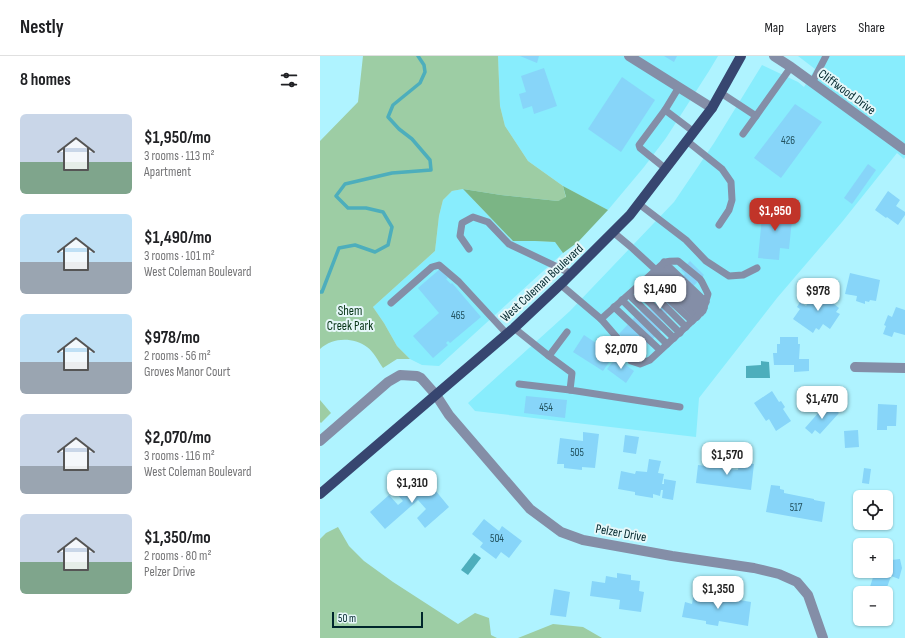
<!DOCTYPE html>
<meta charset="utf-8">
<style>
:root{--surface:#fff;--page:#f6f6f6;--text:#202124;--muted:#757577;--line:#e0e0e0;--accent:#c13429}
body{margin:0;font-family:"Sofia Sans Condensed",sans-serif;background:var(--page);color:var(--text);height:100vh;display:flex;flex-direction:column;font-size:15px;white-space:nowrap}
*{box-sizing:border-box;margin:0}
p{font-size:13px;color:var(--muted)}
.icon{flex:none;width:22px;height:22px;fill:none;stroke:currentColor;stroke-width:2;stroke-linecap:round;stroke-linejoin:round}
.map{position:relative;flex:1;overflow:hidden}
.panel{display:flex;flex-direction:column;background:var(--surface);width:320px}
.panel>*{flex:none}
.controls{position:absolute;left:533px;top:434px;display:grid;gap:8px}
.controls a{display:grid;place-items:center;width:40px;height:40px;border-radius:6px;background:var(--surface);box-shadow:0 1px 3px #0004;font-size:20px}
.scale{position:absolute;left:12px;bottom:10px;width:91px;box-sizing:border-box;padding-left:4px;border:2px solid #00262c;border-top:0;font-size:11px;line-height:14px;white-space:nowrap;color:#00262c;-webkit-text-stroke:3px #e6f7f9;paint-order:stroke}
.price{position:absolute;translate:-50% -34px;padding:0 9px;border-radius:8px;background:#fff;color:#222;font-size:13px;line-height:26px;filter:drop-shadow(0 1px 2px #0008)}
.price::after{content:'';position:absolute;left:50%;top:24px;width:12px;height:9px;margin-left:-6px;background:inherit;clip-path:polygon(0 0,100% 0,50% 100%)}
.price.current{background:var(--accent);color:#fff}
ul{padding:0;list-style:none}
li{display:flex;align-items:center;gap:12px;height:100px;padding:0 20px}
li span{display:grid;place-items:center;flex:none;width:112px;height:80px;border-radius:6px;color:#555}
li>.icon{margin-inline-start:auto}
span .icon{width:48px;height:48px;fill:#fffc;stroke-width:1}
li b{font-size:17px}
h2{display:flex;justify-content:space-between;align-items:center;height:48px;padding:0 20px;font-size:17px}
header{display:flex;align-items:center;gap:24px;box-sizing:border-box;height:56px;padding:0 20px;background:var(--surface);border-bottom:1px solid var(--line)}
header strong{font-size:19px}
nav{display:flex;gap:22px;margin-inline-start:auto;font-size:14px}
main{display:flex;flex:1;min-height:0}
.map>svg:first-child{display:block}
</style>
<header>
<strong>Nestly</strong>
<nav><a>Map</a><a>Layers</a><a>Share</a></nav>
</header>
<main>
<section class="panel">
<h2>8 homes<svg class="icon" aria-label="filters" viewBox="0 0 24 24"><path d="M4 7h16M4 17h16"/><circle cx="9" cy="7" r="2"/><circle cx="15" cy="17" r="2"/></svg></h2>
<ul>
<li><span style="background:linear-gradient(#c9d6e8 60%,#7fa58c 0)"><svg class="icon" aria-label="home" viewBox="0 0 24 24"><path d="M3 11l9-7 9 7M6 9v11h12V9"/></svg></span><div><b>$1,950/mo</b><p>3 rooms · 113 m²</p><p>Apartment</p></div></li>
<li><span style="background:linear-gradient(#bfe0f5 60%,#9aa5b1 0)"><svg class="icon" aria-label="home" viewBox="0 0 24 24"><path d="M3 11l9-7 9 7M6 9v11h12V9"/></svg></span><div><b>$1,490/mo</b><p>3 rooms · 101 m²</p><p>West Coleman Boulevard</p></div></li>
<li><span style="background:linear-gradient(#bfe0f5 60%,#9aa5b1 0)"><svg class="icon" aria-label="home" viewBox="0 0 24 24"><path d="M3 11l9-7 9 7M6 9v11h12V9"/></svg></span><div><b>$978/mo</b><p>2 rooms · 56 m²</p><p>Groves Manor Court</p></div></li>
<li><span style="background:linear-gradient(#c9d6e8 65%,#9aa5b1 0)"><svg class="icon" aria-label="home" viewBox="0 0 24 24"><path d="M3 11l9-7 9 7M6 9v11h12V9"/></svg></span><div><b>$2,070/mo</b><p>3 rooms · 116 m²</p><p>West Coleman Boulevard</p></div></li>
<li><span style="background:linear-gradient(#c9d6e8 60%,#7fa58c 0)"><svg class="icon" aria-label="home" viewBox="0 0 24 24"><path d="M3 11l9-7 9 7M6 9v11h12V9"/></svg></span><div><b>$1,350/mo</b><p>2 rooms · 80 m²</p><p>Pelzer Drive</p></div></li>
</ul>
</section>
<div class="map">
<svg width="585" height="582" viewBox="0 0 585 582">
<rect width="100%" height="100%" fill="#aff3ff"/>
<!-- built -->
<g fill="#88edfd">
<path d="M178 0H398L389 15 346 82 324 111 288 154 243 130 208 105 185 70 180 50Z"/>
<path d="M478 0H585V101L584 103 577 97 522 166 457 242 379 342 376 381 155 355 148 347 250 255 354 146 394 87 442 9 478 26 484 31 495 13Z"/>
<path d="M143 133 193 185H215L235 186 243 197 119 310 102 309 90 303 77 290 64 267 53 251 115 195 119 160 123 144 132 135Z"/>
</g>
<!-- green -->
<g fill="#9dcda4">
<path d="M43 0H178L180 50 185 70 208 105 243 130 246 142 238 145 181 139 143 133 132 135 123 144 119 160 115 195 53 251 64 267 77 290 90 303H77L63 312C58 305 54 296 47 291 33 281 13 281 0 293V85L38 46Z"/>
<path d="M0 344 11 357 1 367 0 366Z"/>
<path d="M18 471 29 490 44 505 73 526 138 568 155 557 169 562 171 579 177 582H0V483L6 477Z"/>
<path d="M233 568 263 571 282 582H198Z"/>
</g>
<!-- forest -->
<path fill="#7bb585" d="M243 130 288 154 258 186 243 197 235 186 215 185H193L143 133 181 139 238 145 246 141Z"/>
<!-- water -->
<g fill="#4daebc">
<path d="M441 305 449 306 450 322H426V310L441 309Z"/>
<path d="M154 497 161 502 148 519 141 514Z"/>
</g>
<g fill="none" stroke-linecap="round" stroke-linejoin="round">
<!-- stream -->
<path stroke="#4daebc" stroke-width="3.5" d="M0 236H2L19 192 35 189 55 196 68 189 72 171 63 156 46 152H28L16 140 25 128 72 117 111 114 110 104 92 83 79 73 68 61 73 49 100 27 105 16 104 9 98 0"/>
</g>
<!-- building -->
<g fill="#87d5f9">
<path d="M200 0H219L217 7Z"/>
<path d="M344 0H357L354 6Z"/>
<path d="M224 12 237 50 214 58 212 50 203 53 199 38 206 36 201 20Z"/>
<path d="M302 21 335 44 301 96 268 73Z"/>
<path d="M475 48 502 66 461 122 434 102Z"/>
<path d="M548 108 556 114 532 148 524 142Z"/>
<path d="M568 135 580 144 576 150 585 156V159L578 169 567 161 566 162 555 154Z"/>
<path d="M443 151 473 154 469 193 460 192 459 204 438 202Z"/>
<path d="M370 205 384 219 341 264 346 269 327 289 323 285 315 294 299 278 325 250 330 254 365 218 361 214Z"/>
<path d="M120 213 128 222 126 223 131 228 132 227 161 261 130 287 128 285 126 287 128 289 113 302 93 280 119 257 98 232Z"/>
<path d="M530 217 560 224 556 245 550 244 549 246 545 245V248L536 245 537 240 525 238Z"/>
<path d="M497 231 516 245 514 248 519 252 516 256 520 258 510 273 503 268 499 274 496 272 493 277 473 263 480 253 477 251 480 246 486 250 491 243V240Z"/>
<path d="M576 251 585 254V279L574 276 572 281 563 278 566 270 564 269 568 259 572 261Z"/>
<path d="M264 279 294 299 283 315 253 296Z"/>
<path d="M460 281H478V288H480L479 303H489V315L474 316V309H454L453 297H457V288H460Z"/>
<path d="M296 302 314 315 306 327 287 313Z"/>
<path d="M452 335 459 346 461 345 465 351 463 353 471 365 456 375 449 363 446 365 434 347Z"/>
<path d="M206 340 247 344 245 362 204 357Z"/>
<path d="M507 347 519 357 500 378 495 374 492 378 485 372Z"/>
<path d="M558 348 577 349 576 370H567V374H557Z"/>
<path d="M538 374 539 391 525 392 524 375Z"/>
<path d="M263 376 279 378 275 412 262 411V414L244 412V408H237L240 382 263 385Z"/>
<path d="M305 379 319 381 316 398 303 396Z"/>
<path d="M329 403 341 405 338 417 344 418 342 428H344V423L356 425 353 444 342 442 343 434H341L340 440 333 438V442L315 439V436L298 433 301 415 315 418 316 415 327 416Z"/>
<path d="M419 407 434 408 431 434 376 427 378 409 418 414Z"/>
<path d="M544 412 551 413 549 428 542 427Z"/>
<path d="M101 417 129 451 105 472 97 462 106 453 98 444 65 473 50 456 69 439 78 449 83 445 77 438Z"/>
<path d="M451 429 460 430V433L464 434V437L494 443V444L505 446 502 466 446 456Z"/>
<path d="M164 463 179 475 182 470 202 485 189 502 181 496 176 503 160 491 163 487 152 478Z"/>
<path d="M569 487 572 504 580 503 582 512 579 523 571 520 565 537H558L549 534 555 515H566V489H562V488Z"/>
<path d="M297 517 311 519V524L320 525 319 535 324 536 321 556 299 553 300 544 270 540 272 525 285 527 286 520 297 522Z"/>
<path d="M234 533 250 536 246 561 230 559Z"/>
<path d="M374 536 431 546 428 570 399 565 398 570 386 568V565L362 561 365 546 372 548Z"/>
</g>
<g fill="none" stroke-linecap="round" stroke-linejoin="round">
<!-- lane -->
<g stroke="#848ea7" stroke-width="7">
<path d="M492 27 506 0"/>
<path d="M359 31 345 54 374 76"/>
<path d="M401 37 436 60 471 11"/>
<path d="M345 54 319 89 320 92 346 113"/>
<path d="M423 78 436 60"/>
<path d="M367 85 402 113 411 126 412 144 409 154 399 169"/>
<path d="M319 148 366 184 386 205 409 220 423 219 437 212"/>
<path d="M149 193 140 180 142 167 153 161 168 166 189 188 252 218"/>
<path d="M344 206 386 246"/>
<path d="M340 211 384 252"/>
<path d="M332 218 377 261"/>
<path d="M327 223 372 265"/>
<path d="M322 227 366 271"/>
<path d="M241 229 281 263 336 214 311 191 293 176"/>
<path d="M316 233 360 277"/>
<path d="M309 239 354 282"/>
<path d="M302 244 347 288"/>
<path d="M71 247 112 211 119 209 139 226 187 278"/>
<path d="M294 251 340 294"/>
<path d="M281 263 300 285 311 305 320 308 330 304 383 255 388 238 382 226 380 223 358 205C345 205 345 205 336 214L381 257"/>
<path d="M194 272 229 300 247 276"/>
<path d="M229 300 252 317 250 334 360 351"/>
<path d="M199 328 250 334"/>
</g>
<!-- street -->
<g stroke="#848ea7" stroke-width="10">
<path d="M309 0 392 52"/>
<path d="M454 0 471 11 585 94"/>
<path d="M535 311 585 312"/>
<path d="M0 385 68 326 80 319 97 320 101 322 116 339 129 359 210 453 241 476 263 484 352 500 434 512 459 518 477 526 488 539 503 582"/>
</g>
<!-- primary -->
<path stroke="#374670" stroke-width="10" d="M0 438 194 272 245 224 310 159 392 52 421 0"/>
</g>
<g text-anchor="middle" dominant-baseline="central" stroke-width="4" stroke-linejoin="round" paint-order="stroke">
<!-- number labels -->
<g font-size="11" fill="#22525f">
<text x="468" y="84">426</text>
<text x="138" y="259">465</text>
<text x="226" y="351">454</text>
<text x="257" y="396">505</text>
<text x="476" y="451">517</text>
<text x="177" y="482">504</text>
</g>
<!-- street labels -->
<g font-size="13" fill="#00262c" stroke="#e6f7f9">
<text transform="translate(527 36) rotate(36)">Cliffwood Drive</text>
<text transform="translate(222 227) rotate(-43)">West Coleman Boulevard</text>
<text transform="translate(301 477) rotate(10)">Pelzer Drive</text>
</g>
<!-- park labels -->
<g font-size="13" fill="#063314" stroke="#e6f7f9">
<text x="30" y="255">Shem<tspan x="30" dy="15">Creek Park</tspan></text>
</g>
</g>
</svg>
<div class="controls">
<a><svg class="icon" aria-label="locate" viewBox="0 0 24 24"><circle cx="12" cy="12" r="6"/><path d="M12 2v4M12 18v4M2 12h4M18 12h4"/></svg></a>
<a>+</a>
<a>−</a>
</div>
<div class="scale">50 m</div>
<b class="price current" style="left:455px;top:176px">$1,950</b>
<b class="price" style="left:340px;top:254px">$1,490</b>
<b class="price" style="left:498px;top:256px">$978</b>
<b class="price" style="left:301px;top:314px">$2,070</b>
<b class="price" style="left:502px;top:364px">$1,470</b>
<b class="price" style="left:407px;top:420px">$1,570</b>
<b class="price" style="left:92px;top:448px">$1,310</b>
<b class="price" style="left:398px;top:554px">$1,350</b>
</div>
</main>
